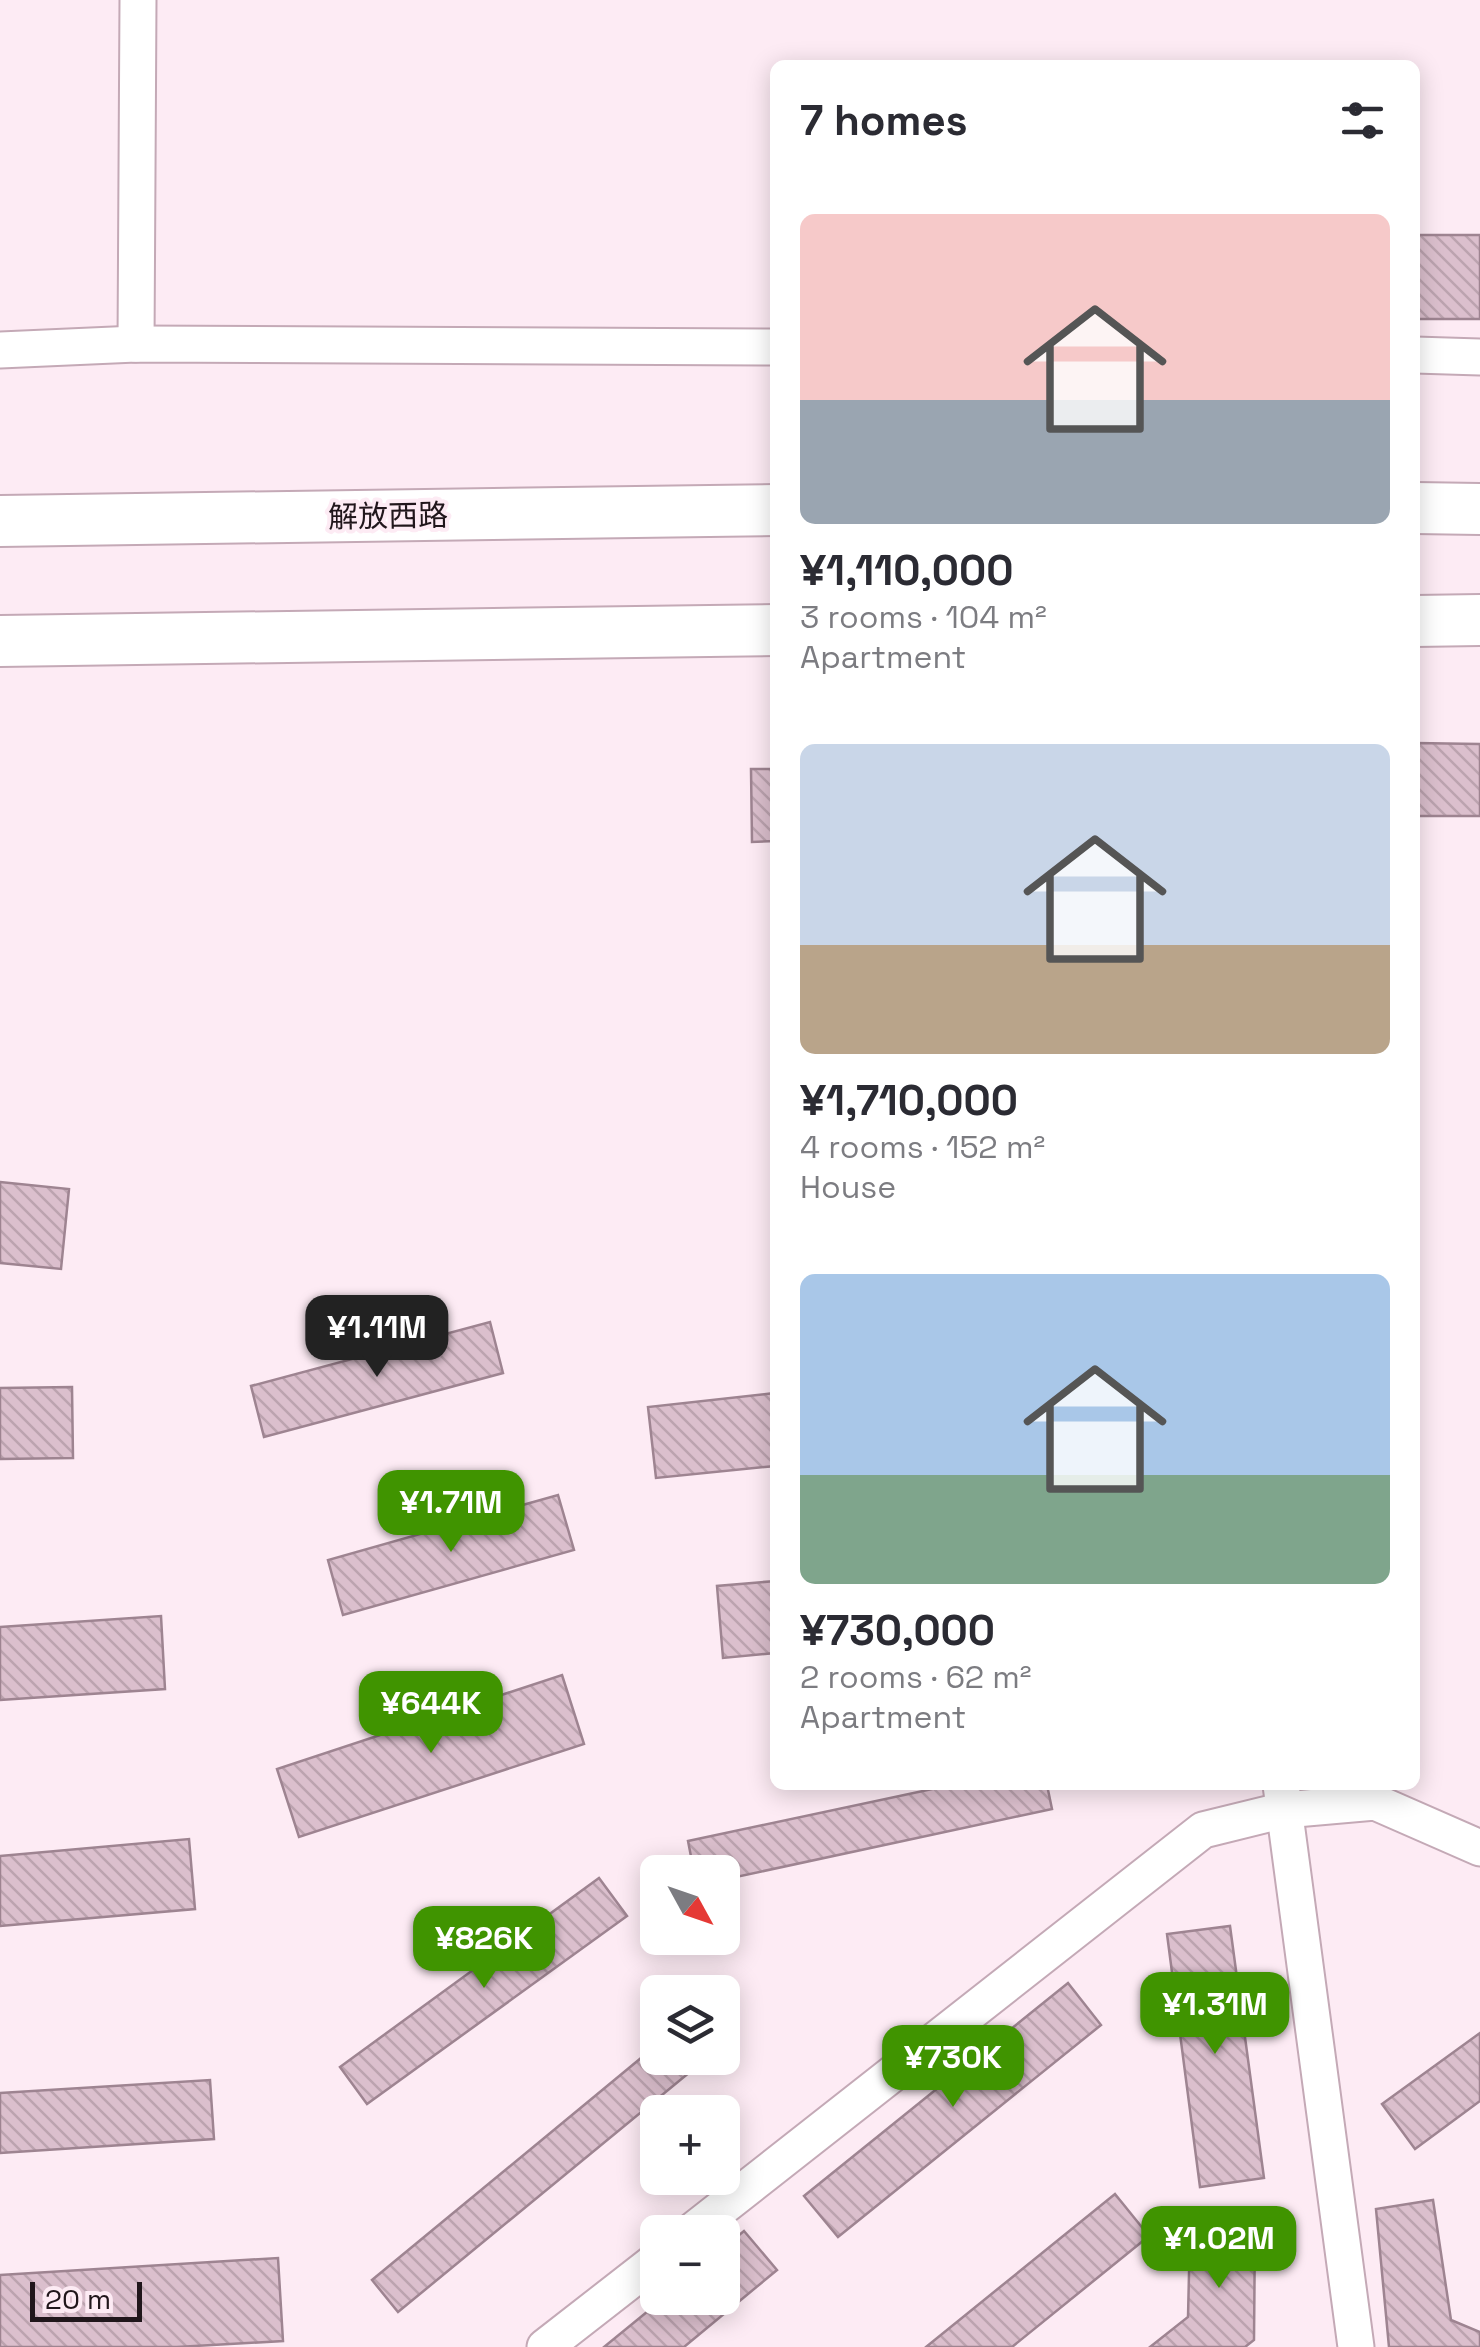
<!DOCTYPE html>
<meta charset="utf-8">
<style>
:root{--surface:#fff;--page:#f7f7f7;--text:#2b2b33;--muted:#7c7c81;--accent:#409400}
body{margin:0;font-family:"Space Grotesk","Noto Sans SC",sans-serif;background:var(--page);color:var(--text);height:100vh;display:flex;flex-direction:column;font-size:38px;white-space:nowrap}
*{box-sizing:border-box;margin:0}
p{font-size:32px;color:var(--muted)}
.icon{flex:none;width:55px;height:55px;fill:none;stroke:currentColor;stroke-width:2;stroke-linecap:round;stroke-linejoin:round}
.map{position:relative;flex:1;overflow:hidden}
.side{position:absolute;left:770px;top:60px;width:650px;height:1730px;display:flex;flex-direction:column;background:var(--surface);border-radius:15px;box-shadow:0 5px 25px #0003}
.side>*{flex:none}
.needle{width:65px;rotate:130deg}
.tools{position:absolute;left:640px;top:1855px;display:grid;gap:20px}
.tools a{display:grid;place-items:center;width:100px;height:100px;border-radius:15px;background:var(--surface);box-shadow:0 5px 25px #0003;font-size:50px}
.scale{position:absolute;left:30px;bottom:25px;width:112px;box-sizing:border-box;padding-left:10px;border:5px solid #20161b;border-top:0;font-size:28px;line-height:35px;white-space:nowrap;color:#20161b;-webkit-text-stroke:8px #fdebf4;paint-order:stroke}
.price{position:absolute;translate:-50% -85px;padding:0 22px;border-radius:20px;background:var(--accent);color:#fff;font-size:32px;line-height:65px;filter:drop-shadow(0 2px 5px #0008)}
.price::after{content:'';position:absolute;left:50%;top:60px;width:30px;height:22px;margin-left:-15px;background:inherit;clip-path:polygon(0 0,100% 0,50% 100%)}
.price.selected{background:#222;color:#fff}
ul{padding:0;list-style:none}
li{display:grid;align-content:center;gap:20px;height:530px;padding:0 30px}
li span{display:grid;place-items:center;height:310px;border-radius:15px;color:#555}
li>.icon{margin-inline-start:auto}
span .icon{width:180px;height:180px;fill:#fffc;stroke-width:1}
li b{font-size:42px}
h2{display:flex;justify-content:space-between;align-items:center;height:120px;padding:0 30px;font-size:42px}
.map>svg:first-child{display:block}
</style>
<div class="map">
<svg width="1480" height="2347" viewBox="0 0 1480 2347">
<defs>
<pattern id="building-back-hatch" width="6" height="6" patternUnits="userSpaceOnUse" patternTransform="scale(2.5)"><rect width="6" height="6" fill="#dbbfcd"/><path d="M-1 5l2 2M0 0l6 6M5-1l2 2" fill="none" stroke="#bca3af"/></pattern>
</defs>
<rect width="100%" height="100%" fill="#fdebf4"/>
<!-- building -->
<g fill="url(#building-back-hatch)" stroke="#9e8491" stroke-width="2.5">
<rect x="1415" y="235" width="65" height="84"/>
<path d="M1415 743 1480 744V816H1415Z"/>
<path d="M751 769H775V841L752 842Z"/>
<path d="M0 1182 69 1189 61 1269 0 1263Z"/>
<path d="M490 1322 503 1373 264 1437 251 1386Z"/>
<path d="M72 1387 73 1458 0 1459V1388Z"/>
<path d="M775 1393V1466L656 1478 648 1407Z"/>
<path d="M558 1495 574 1550 343 1615 328 1560Z"/>
<path d="M775 1581V1653L723 1658 717 1586Z"/>
<path d="M161 1616 165 1689 0 1700V1627Z"/>
<path d="M562 1675 584 1744 299 1837 277 1769Z"/>
<path d="M951 1785H1047L1052 1809 722 1880V1872H694L688 1841Z"/>
<path d="M189 1839 195 1909 0 1926V1856Z"/>
<path d="M599 1878 627 1916 367 2104 340 2067Z"/>
<path d="M1230 1926 1264 2178 1200 2187 1167 1934Z"/>
<path d="M1068 1983 1101 2025 838 2237 804 2196Z"/>
<path d="M1480 2033V2101L1415 2149 1382 2104Z"/>
<path d="M658 2044V2058H707L398 2312 372 2280Z"/>
<path d="M210 2080 214 2139 0 2153V2093Z"/>
<path d="M1115 2194 1149 2236 1012 2347H926Z"/>
<path d="M1433 2200 1451 2320 1480 2332V2347H1389L1376 2209Z"/>
<path d="M1255 2225 1254 2340 1245 2347H1150L1188 2317 1190 2231Z"/>
<path d="M744 2231 777 2270 684 2347H604L664 2298H722V2249Z"/>
<path d="M278 2258 283 2341 177 2347H0V2275Z"/>
</g>
<g fill="none" stroke-linecap="round" stroke-linejoin="round">
<!-- minor casing -->
<g stroke="#c4a9b6" stroke-width="39">
<g id="minor">
<path d="M136 344 138 0"/>
<path d="M0 350 136 344 775 347"/>
<path d="M1415 355 1480 357"/>
<path d="M1281 1785 1356 2347"/>
<path d="M691 2232 1203 1830 1284 1810 1375 1802 1480 1848"/>
<path d="M545 2347 658 2259"/>
</g>
</g>
<!-- secondary casing -->
<g stroke="#c4a9b6" stroke-width="54">
<g id="secondary">
<path d="M1415 508 1480 509"/>
<path d="M0 521 775 510"/>
<path d="M1415 621 1480 620"/>
<path d="M0 641 775 630"/>
</g>
</g>
<!-- minor -->
<use href="#minor" stroke="#fff" stroke-width="35"/>
<!-- secondary -->
<use href="#secondary" stroke="#fff" stroke-width="50"/>
</g>
<g text-anchor="middle" dominant-baseline="central" stroke-width="8" stroke-linejoin="round" paint-order="stroke">
<!-- street labels -->
<g font-size="30" fill="#20161b" stroke="#fdebf4">
<text transform="translate(388 516) rotate(-1)">解放西路</text>
</g>
</g>
</svg>
<div class="tools">
<a><svg class="needle" viewBox="-14 -14 28 28"><path d="M0-13l5 13h-10z" fill="#e53935"/><path d="M0 13l5-13h-10z" fill="#7c7c81"/></svg></a>
<a><svg class="icon" aria-label="layers" viewBox="0 0 24 24"><path d="M12 4l9 5-9 5-9-5zM3 14l9 5 9-5"/></svg></a>
<a>+</a>
<a>−</a>
</div>
<div class="scale">20 m</div>
<b class="price selected" style="left:377px;top:1380px">¥1.11M</b>
<b class="price" style="left:451px;top:1555px">¥1.71M</b>
<b class="price" style="left:431px;top:1756px">¥644K</b>
<b class="price" style="left:484px;top:1991px">¥826K</b>
<b class="price" style="left:1215px;top:2057px">¥1.31M</b>
<b class="price" style="left:953px;top:2110px">¥730K</b>
<b class="price" style="left:1219px;top:2291px">¥1.02M</b>
<section class="side">
<h2>7 homes<svg class="icon" aria-label="filters" viewBox="0 0 24 24"><path d="M4 7h16M4 17h16"/><circle cx="9" cy="7" r="2"/><circle cx="15" cy="17" r="2"/></svg></h2>
<ul>
<li><span style="background:linear-gradient(#f6c9c9 60%,#9aa5b1 0)"><svg class="icon" aria-label="home" viewBox="0 0 24 24"><path d="M3 11l9-7 9 7M6 9v11h12V9"/></svg></span><div><b>¥1,110,000</b><p>3 rooms · 104 m²</p><p>Apartment</p></div></li>
<li><span style="background:linear-gradient(#c9d6e8 65%,#b9a48a 0)"><svg class="icon" aria-label="home" viewBox="0 0 24 24"><path d="M3 11l9-7 9 7M6 9v11h12V9"/></svg></span><div><b>¥1,710,000</b><p>4 rooms · 152 m²</p><p>House</p></div></li>
<li><span style="background:linear-gradient(#a9c7e8 65%,#7fa58c 0)"><svg class="icon" aria-label="home" viewBox="0 0 24 24"><path d="M3 11l9-7 9 7M6 9v11h12V9"/></svg></span><div><b>¥730,000</b><p>2 rooms · 62 m²</p><p>Apartment</p></div></li>
</ul>
</section>
</div>
